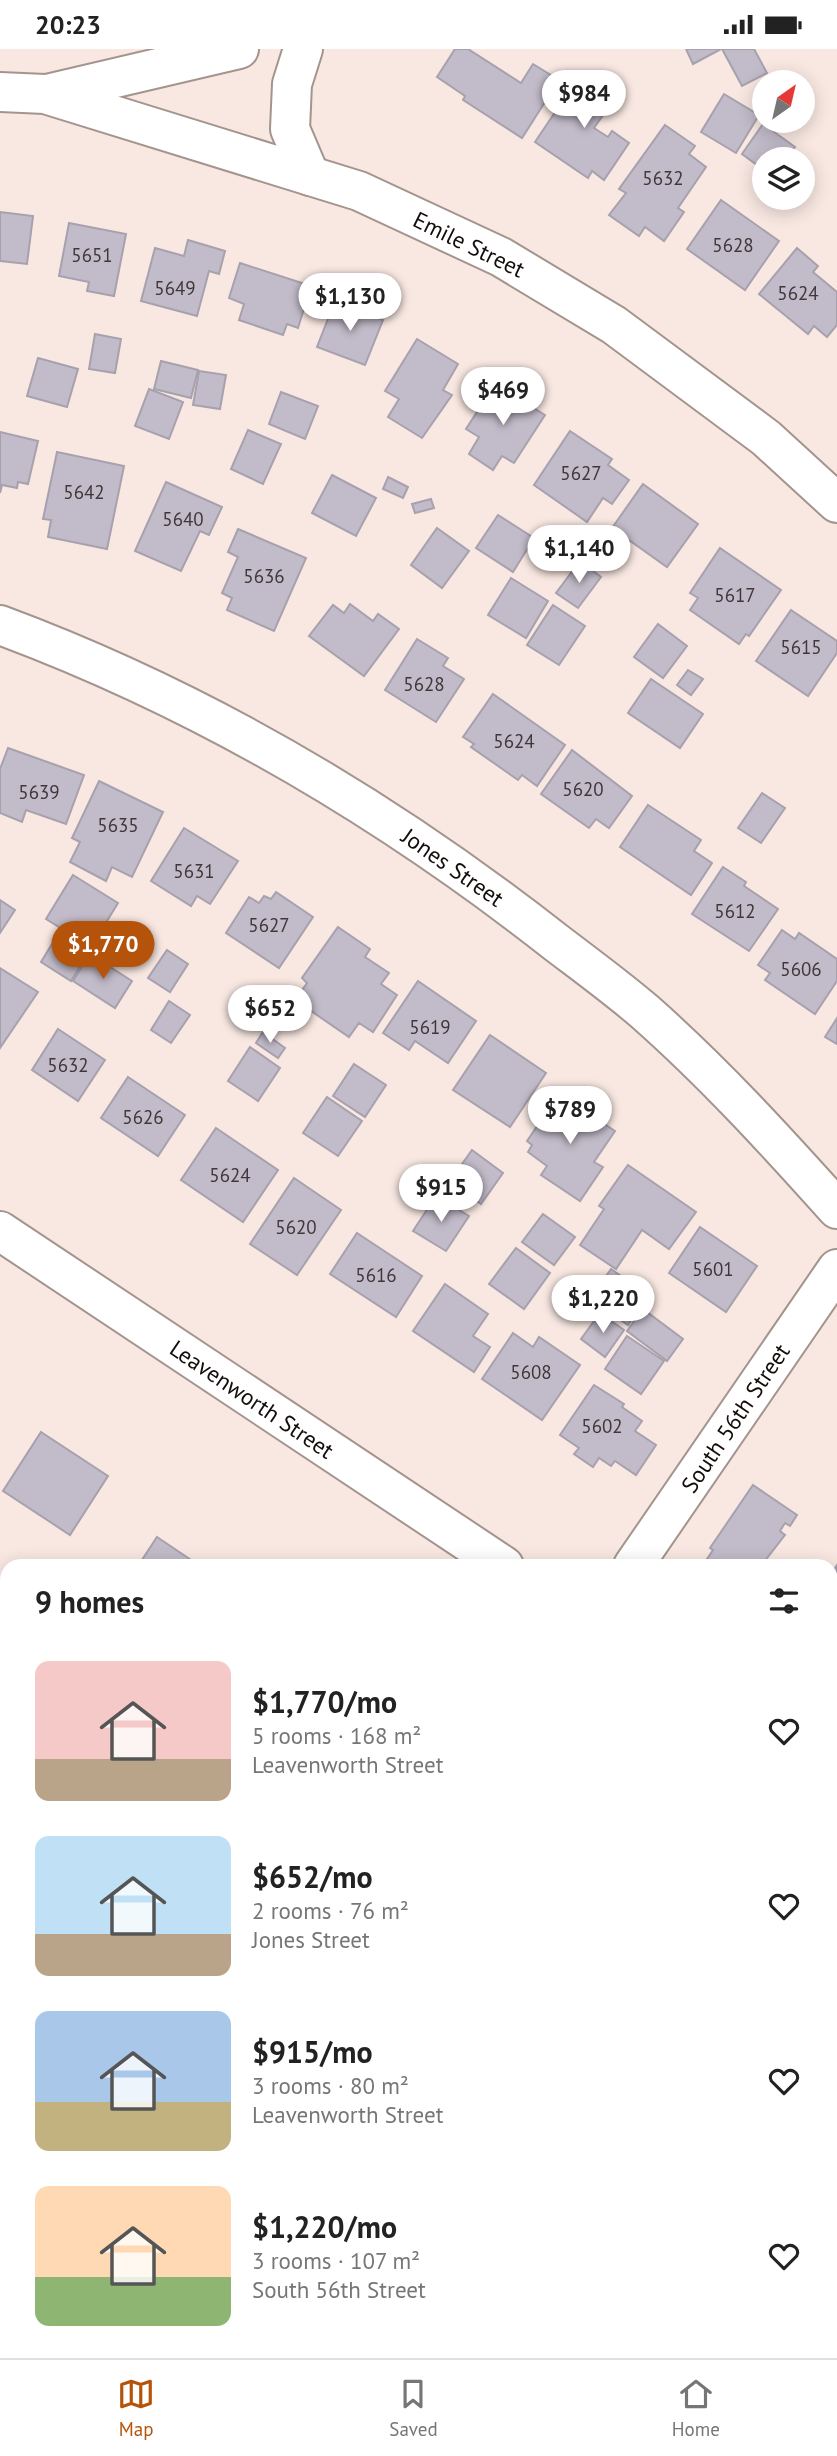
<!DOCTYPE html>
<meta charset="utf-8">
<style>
:root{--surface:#fff;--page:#f2f2f2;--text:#222;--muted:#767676;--line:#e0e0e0;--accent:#b45309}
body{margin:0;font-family:"PT Sans",sans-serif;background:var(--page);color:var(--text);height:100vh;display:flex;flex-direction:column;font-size:26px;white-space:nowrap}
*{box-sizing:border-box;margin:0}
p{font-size:23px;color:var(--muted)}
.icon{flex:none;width:38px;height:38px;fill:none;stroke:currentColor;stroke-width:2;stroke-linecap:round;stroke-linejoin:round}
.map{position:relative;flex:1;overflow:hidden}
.details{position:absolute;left:0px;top:1510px;width:838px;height:800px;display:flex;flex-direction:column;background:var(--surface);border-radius:21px 21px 0 0;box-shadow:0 4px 18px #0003}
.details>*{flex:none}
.needle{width:46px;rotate:34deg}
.tools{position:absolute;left:752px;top:21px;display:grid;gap:14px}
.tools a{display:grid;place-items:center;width:63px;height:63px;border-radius:50%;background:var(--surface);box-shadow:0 4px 18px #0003;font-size:35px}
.price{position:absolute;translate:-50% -60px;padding:0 16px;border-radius:24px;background:#fff;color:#222;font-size:23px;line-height:46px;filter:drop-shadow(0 2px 4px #0008)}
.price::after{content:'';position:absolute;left:50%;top:42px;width:21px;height:16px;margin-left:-10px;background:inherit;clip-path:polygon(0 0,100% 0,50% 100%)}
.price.on{background:var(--accent);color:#fff}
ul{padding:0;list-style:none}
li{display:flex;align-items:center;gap:21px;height:175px;padding:0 35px}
li span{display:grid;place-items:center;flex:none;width:196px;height:140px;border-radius:14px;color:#555}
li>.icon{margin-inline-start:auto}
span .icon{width:84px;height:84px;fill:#fffc;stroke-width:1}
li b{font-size:30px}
h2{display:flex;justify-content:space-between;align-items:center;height:84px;padding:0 35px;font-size:30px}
.status{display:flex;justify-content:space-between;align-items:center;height:49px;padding:0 35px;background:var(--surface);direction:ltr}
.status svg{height:19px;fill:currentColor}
.tabs{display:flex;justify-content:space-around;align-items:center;height:98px;border-top:2px solid var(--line);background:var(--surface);font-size:19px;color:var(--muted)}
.tabs a{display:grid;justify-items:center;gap:4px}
.tabs .on{color:var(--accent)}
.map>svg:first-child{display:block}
</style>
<div class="status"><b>20:23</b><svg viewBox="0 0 49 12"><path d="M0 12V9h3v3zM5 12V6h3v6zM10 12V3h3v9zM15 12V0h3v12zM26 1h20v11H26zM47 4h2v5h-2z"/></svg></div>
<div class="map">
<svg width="837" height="2309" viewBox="0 0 837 2309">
<rect width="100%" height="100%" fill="#f9e8e2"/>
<!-- building -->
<g fill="#c2bbc9" stroke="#a7a1ae" stroke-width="2">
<path d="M455 0H468L521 34 533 15 559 31 522 89 463 51 465 47 437 28Z"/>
<path d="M686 0H721L693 15Z"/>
<path d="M722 0H754L767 24 742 37Z"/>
<path d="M583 22 618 45 594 79 608 88 612 82 629 94 604 131 592 122 588 129 535 93Z"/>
<path d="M724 45 759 66 736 104 701 83Z"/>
<path d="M763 75 795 98 786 110H765V122L742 105Z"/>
<path d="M665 76 695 97 689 105 706 118 678 159 684 163 664 192 645 178 639 187 609 166 626 144 619 140Z"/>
<path d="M721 151 779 192 745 241 687 200Z"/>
<path d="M0 163 33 167 27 215 0 212Z"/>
<path d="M69 174 126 185 114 247 87 242 89 233 59 227Z"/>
<path d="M188 191 225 202 219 225 209 222 197 267 141 252 155 199 184 207Z"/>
<path d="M797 199 818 217 813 223 837 243V276L827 288 814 277 808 285 759 245Z"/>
<path d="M240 214 311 237 298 279 287 275 283 286 239 271 244 255 229 249Z"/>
<path d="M335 252 383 271 365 316 317 298Z"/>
<path d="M95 285 121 290 115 324 89 320Z"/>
<path d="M417 290 458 315 443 341 452 346 422 389 388 368 399 350 385 342Z"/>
<path d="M38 309 78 320 67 358 27 347Z"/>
<path d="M161 312 198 321 191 349 154 340Z"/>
<path d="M199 322 226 326 220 360 193 356Z"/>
<path d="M495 335 545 366 514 414 502 407 493 421 469 405 479 388 466 380Z"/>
<path d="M149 340 183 353 169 390 135 377Z"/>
<path d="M281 343 318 357 305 390 269 375Z"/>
<path d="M248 381 281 395 263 435 231 420Z"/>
<path d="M570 382 612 410 608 416 629 431 612 455 603 449 587 473 534 436Z"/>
<path d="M0 383 38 392 28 435 18 433 17 439 2 436 0 444Z"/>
<path d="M57 403 124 417 107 500 48 488 51 471 43 470Z"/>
<path d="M332 426 376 449 356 487 312 464Z"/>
<path d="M388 428 408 438 403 449 383 440Z"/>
<path d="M166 433 222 458 209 486 200 482 181 522 135 502Z"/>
<path d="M643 435 698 475 667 518 612 479Z"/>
<path d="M431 450 434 459 415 464 412 455Z"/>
<path d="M498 466 534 489 513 523 476 499Z"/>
<path d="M437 479 469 502 442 539 411 516Z"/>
<path d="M238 480 306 509 274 582 227 561 232 549 222 544 238 508 228 503Z"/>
<path d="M720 499 781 541 749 587 746 585 739 595 690 561 698 549 690 544Z"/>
<path d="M580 512 601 528 578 559 556 544Z"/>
<path d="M511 529 548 552 526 589 488 566Z"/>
<path d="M350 555 373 572 378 565 399 580 364 627 309 587 333 556 344 564Z"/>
<path d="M553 556 585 577 559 616 527 596Z"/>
<path d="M791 561 837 592V604L808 647 756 612Z"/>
<path d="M658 575 687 597 663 629 634 608Z"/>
<path d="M417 590 448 609 443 617 464 630 436 673 385 641Z"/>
<path d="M688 621 703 630 691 646 677 636Z"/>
<path d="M651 630 703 665 680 699 628 664Z"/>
<path d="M493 645 565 696 537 737 522 726 518 731 471 698 474 695 463 688Z"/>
<path d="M8 699 84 726 66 775 26 761 22 773 0 764V720Z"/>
<path d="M572 701 632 747 609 779 596 770 589 779 541 745Z"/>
<path d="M99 732 163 763 132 828 112 818 106 832 70 813 80 793 72 789Z"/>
<path d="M762 744 785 759 761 794 738 779Z"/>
<path d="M648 756 701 791 694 802 712 814 691 846 620 798Z"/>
<path d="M184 779 238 812 210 855 197 847 191 857 151 832Z"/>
<path d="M723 818 746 833 744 837 778 860 749 902 692 865Z"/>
<path d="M73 826 118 854 91 898 46 870Z"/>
<path d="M276 843 313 868 279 919 226 884 249 848 259 854 264 847 271 850Z"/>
<path d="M0 851 15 861 0 884Z"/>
<path d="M338 878 370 900 365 908 389 924 381 935 397 946 373 983 359 974 349 988 295 951 307 934 302 929Z"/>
<path d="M782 881 795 890 799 884 837 910V932L815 965 765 931 770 924 758 916Z"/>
<path d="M60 882 90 901 71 932 41 913Z"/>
<path d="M167 901 188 915 170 943 148 929Z"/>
<path d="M90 905 132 932 115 959 73 932Z"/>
<path d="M0 919 38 943 0 999Z"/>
<path d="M418 932 476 972 448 1014 415 992 409 1001 383 984Z"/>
<path d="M169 952 190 966 171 994 151 981Z"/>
<path d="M253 953 267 963 257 977 242 966Z"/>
<path d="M837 969V995L825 988Z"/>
<path d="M58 980 105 1011 78 1052 32 1021Z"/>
<path d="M263 983 285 999 278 1009 256 994Z"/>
<path d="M490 986 546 1024 510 1078 453 1041Z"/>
<path d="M250 998 280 1019 258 1052 228 1032Z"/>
<path d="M354 1015 386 1036 365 1068 333 1047Z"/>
<path d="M128 1028 185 1066 158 1107 101 1069Z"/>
<path d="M559 1045 615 1082 594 1113 603 1118 580 1152 541 1126 547 1117 528 1103 532 1096 527 1092Z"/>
<path d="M327 1048 362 1072 338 1107 303 1084Z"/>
<path d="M216 1079 278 1121 243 1173 181 1131Z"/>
<path d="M472 1101 503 1124 481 1155 450 1132Z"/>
<path d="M628 1116 696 1163 669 1200 642 1181 616 1220 580 1196 604 1160 599 1157Z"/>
<path d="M294 1129 341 1161 297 1226 250 1195Z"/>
<path d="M436 1147 469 1167 446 1202 413 1182Z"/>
<path d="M543 1165 575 1188 554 1216 522 1193Z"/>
<path d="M700 1178 757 1217 726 1263 669 1224Z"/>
<path d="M357 1184 422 1227 396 1268 330 1225Z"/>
<path d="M516 1199 550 1224 524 1260 489 1235Z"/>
<path d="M611 1220 648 1246 628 1276 590 1250Z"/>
<path d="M445 1235 488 1265 473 1287 490 1298 474 1323 413 1282Z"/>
<path d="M643 1260 683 1290 667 1312 627 1282Z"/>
<path d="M600 1264 624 1281 605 1308 581 1290Z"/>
<path d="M513 1284 533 1298 539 1288 580 1316 542 1371 482 1330Z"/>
<path d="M627 1287 664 1312 641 1345 605 1320Z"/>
<path d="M594 1336 624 1355 622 1358 642 1372 635 1382 656 1396 636 1426 615 1412 611 1417 599 1409 593 1418 574 1405 579 1399 560 1386Z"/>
<path d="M41 1383 108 1427 70 1486 3 1442Z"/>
<path d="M753 1436 797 1466 790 1477 785 1474 780 1482 785 1486 761 1517H711L705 1513 713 1501 710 1499Z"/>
<path d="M157 1488 200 1517H138Z"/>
<path d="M837 1516V1595L831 1592V1525Z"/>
<path d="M7 1714V1759L0 1754V1725Z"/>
<path d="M831 1892 837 1896V1941L831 1950Z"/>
<path d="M0 2019 7 2023V2068L0 2078Z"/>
<path d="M7 2119V2192L0 2188V2129Z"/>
</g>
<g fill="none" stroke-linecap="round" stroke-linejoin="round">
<!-- lane casing -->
<g stroke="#a4948e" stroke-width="23">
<g id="lane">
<path d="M0 2247 7 2252"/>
<path d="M83 2303 92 2309"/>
</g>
</g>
<!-- street casing -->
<g stroke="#a4948e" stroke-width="42">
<g id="street">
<path d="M303 0 292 35 290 80 310 127"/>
<path d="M0 43 45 45 359 142 501 208 614 276 766 389 837 454"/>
<path d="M47 45 239 0"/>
<path d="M0 576C202 651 389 762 558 895 587 917 617 939 645 963 714 1024 776 1092 837 1160"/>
<path d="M633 1517 837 1220"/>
<path d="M0 1898 7 1903"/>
<path d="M609 2303 618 2309"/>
</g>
</g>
<!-- primary casing -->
<g stroke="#a4948e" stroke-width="42">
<g id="primary">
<path d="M0 1182 504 1517"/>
<path d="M831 1736 837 1740"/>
</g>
</g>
<!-- lane -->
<use href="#lane" stroke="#fff" stroke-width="19"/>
<!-- street -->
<use href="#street" stroke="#fff" stroke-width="38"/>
<!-- primary -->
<use href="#primary" stroke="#fff" stroke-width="38"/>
</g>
<g text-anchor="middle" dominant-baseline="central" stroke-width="5" stroke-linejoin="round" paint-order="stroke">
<!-- number labels -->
<g font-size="19" fill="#3f383a">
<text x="663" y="129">5632</text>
<text x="733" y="196">5628</text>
<text x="92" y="206">5651</text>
<text x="175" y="239">5649</text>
<text x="798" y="244">5624</text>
<text x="581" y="424">5627</text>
<text x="84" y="443">5642</text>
<text x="183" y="470">5640</text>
<text x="264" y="527">5636</text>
<text x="735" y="546">5617</text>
<text x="801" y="598">5615</text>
<text x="424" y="635">5628</text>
<text x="514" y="692">5624</text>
<text x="583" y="740">5620</text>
<text x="39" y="743">5639</text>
<text x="118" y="776">5635</text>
<text x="194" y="822">5631</text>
<text x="735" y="862">5612</text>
<text x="269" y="876">5627</text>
<text x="801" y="920">5606</text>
<text x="430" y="978">5619</text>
<text x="68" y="1016">5632</text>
<text x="143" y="1068">5626</text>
<text x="230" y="1126">5624</text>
<text x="296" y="1178">5620</text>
<text x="713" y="1220">5601</text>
<text x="376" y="1226">5616</text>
<text x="531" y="1323">5608</text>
<text x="602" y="1377">5602</text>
</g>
<!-- street labels -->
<g font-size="23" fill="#130d0b" stroke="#fff">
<text transform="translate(469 195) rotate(26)">Emile Street</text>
<text transform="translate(453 818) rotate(35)">Jones Street</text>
<text transform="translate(252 1350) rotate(34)">Leavenworth Street</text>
<text transform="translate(735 1369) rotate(-56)">South 56th Street</text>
</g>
</g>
</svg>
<div class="tools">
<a><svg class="needle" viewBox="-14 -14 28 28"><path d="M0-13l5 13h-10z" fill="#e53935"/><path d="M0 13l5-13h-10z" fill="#767676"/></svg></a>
<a><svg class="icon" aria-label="layers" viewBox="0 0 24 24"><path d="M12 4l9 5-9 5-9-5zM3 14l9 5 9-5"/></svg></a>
</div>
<b class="price" style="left:584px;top:81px">$984</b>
<b class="price" style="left:350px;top:284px">$1,130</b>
<b class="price" style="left:503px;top:378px">$469</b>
<b class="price" style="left:579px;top:536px">$1,140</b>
<b class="price on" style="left:103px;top:932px">$1,770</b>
<b class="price" style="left:270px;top:996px">$652</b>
<b class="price" style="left:570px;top:1097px">$789</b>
<b class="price" style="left:441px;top:1175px">$915</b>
<b class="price" style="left:603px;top:1286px">$1,220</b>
<section class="details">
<h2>9 homes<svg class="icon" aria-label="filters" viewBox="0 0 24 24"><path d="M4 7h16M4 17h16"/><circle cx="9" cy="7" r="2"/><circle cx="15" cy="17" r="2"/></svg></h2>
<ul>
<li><span style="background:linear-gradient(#f6c9c9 70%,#b9a48a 0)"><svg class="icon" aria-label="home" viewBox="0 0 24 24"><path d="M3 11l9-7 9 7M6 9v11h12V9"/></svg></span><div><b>$1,770/mo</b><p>5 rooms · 168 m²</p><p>Leavenworth Street</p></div><svg class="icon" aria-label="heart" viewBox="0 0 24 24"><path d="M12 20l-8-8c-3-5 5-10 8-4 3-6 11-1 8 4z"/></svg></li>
<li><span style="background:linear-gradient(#bfe0f5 70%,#b9a48a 0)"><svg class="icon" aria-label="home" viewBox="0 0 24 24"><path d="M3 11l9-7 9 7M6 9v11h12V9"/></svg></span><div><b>$652/mo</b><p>2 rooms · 76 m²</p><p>Jones Street</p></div><svg class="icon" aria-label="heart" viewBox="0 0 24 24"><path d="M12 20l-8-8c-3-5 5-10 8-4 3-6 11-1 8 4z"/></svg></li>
<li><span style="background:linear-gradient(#a9c7e8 65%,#c2b280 0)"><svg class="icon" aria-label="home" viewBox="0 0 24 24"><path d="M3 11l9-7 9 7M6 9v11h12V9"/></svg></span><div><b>$915/mo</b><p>3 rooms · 80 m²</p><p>Leavenworth Street</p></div><svg class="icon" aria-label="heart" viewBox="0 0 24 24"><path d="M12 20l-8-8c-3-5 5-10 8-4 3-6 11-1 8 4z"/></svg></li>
<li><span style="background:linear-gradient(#ffd9b3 65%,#8fb573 0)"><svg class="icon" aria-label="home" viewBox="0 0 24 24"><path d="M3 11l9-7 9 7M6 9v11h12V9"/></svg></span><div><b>$1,220/mo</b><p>3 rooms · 107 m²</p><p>South 56th Street</p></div><svg class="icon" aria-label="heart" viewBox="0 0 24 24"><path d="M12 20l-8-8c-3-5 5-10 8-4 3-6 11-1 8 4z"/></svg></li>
</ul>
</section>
</div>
<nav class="tabs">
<a class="on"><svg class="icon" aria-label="map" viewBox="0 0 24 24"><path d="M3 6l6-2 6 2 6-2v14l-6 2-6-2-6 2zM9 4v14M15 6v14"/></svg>Map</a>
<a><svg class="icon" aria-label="saved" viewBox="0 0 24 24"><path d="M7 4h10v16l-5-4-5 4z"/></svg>Saved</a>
<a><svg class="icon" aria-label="home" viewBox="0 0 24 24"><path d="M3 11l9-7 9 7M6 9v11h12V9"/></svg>Home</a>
</nav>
